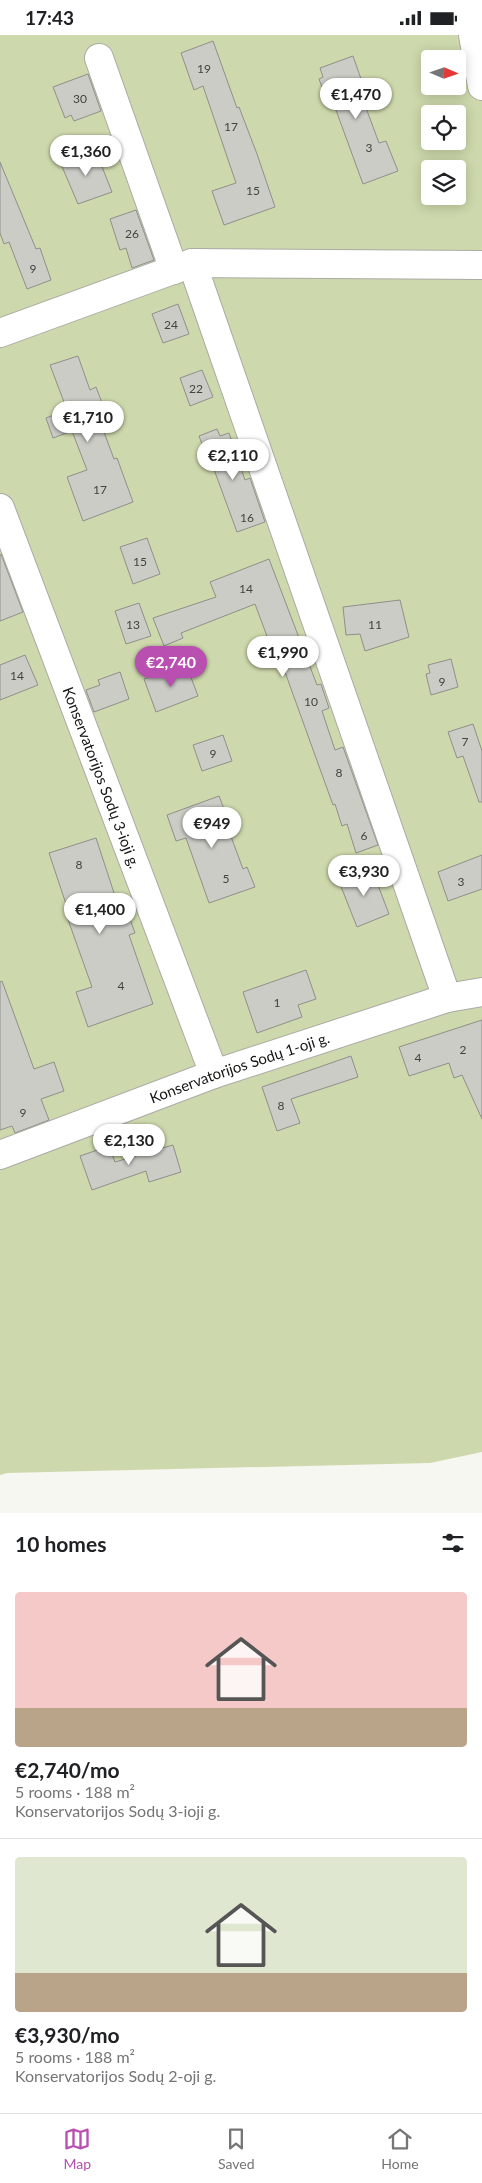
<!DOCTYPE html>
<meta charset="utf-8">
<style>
:root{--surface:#fff;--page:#f6f6f6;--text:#202124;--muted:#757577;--line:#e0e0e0;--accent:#b84fb1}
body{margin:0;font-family:Lato,sans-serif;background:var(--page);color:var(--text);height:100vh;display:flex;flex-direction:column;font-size:19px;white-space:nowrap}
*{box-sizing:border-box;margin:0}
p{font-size:16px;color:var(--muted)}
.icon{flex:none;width:28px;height:28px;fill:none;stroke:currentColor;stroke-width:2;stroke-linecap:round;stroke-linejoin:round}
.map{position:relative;height:1478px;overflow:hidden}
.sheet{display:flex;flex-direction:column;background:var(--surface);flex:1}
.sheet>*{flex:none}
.needle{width:32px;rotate:92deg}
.fabs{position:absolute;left:421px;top:15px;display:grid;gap:10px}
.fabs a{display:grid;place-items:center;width:45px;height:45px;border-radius:5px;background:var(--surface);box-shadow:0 2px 12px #0003;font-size:25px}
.price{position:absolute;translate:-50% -42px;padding:0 11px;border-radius:18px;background:#fff;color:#222;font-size:16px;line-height:32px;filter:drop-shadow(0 1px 2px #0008)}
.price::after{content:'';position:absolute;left:50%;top:30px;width:15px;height:11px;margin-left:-8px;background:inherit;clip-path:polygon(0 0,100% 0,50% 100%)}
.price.selected{background:var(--accent);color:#fff}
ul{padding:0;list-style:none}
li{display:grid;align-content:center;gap:10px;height:265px;padding:0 15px}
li+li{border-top:1px solid var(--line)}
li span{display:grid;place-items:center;height:155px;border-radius:5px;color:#555}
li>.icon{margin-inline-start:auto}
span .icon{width:90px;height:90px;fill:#fffc;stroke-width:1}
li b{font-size:21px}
h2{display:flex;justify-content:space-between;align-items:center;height:60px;padding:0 15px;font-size:21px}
.status{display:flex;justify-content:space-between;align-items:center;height:35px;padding:0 25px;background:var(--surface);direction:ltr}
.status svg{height:14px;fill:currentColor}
.dock{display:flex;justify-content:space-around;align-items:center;height:70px;border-top:1px solid var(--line);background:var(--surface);font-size:14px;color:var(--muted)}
.dock a{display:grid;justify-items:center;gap:2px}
.dock .selected{color:var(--accent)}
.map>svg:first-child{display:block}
</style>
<div class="status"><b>17:43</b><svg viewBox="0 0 49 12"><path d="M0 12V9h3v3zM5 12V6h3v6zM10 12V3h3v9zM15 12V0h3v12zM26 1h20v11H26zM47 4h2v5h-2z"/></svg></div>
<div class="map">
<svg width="482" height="1478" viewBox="0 0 482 1478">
<rect width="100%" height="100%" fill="#f5f7f0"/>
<!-- green -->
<path fill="#cdd9ac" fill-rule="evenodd" d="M0 0H482V1417L430 1428 7 1438 0 1440ZM430 24H458V51H430ZM430 79H458V106H430ZM430 134H458V161H430Z"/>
<!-- building -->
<g fill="#cbccc6" stroke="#8e908a">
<path d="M213 6 237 73 239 72 257 119 275 172 224 190 212 156 236 148 203 51 194 55 181 18Z"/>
<path d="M353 21 361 44 356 46 379 108 386 106 398 136 363 149 333 67 328 68 319 44 323 42 320 33Z"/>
<path d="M88 39 101 76 74 86 71 80 65 83 53 52Z"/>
<path d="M95 114 112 157 78 169 60 127Z"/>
<path d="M0 127 36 214 40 213 51 245 27 254 9 207 4 209 0 198Z"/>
<path d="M136 175 154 225 132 233 126 213 120 215 110 184Z"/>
<path d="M178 269 189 299 163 308 152 279Z"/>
<path d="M78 321 90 355 96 352 106 378 98 381 114 424 117 423 133 467 83 486 67 442 87 435 72 396 53 403 46 383 67 375 50 330Z"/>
<path d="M202 335 213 362 190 371 180 343Z"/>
<path d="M217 394 220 401 229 398 245 445 250 443 265 487 237 497 212 429 210 430 199 401Z"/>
<path d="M147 503 160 539 133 549 120 512Z"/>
<path d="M1 519 23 577 0 586V520Z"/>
<path d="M269 524 317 650 321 649 329 673 322 676 335 715 343 712 378 810 356 818 347 789 342 791 335 769 333 770 281 626 277 628 255 569 181 598 183 603 164 611 153 583 216 562 210 547Z"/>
<path d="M400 565 409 602 365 616 360 599 346 600 343 572Z"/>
<path d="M139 568 151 601 126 609 115 576Z"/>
<path d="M25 620 38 650 0 665V630Z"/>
<path d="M451 624 458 652 431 660 426 639 430 638 428 630Z"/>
<path d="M186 629 198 661 156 677 144 644Z"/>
<path d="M120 637 129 664 94 677 86 655 100 650 98 645Z"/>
<path d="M473 689 482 716V767H479L463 721 457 723 448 697Z"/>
<path d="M223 700 232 726 202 736 193 710Z"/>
<path d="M219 761 229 787 226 788 243 834 247 832 255 852 209 868 186 803 176 806 167 780Z"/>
<path d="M96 803 115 861 121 859 135 898 129 900 153 969 88 992 76 957 92 952 66 879 69 878 49 818Z"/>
<path d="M482 820V854L448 866 438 837Z"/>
<path d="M371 832 389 879 357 892 338 844Z"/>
<path d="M306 935 316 964 298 970 302 982 257 998 243 957Z"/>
<path d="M2 946 34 1034 54 1027 64 1056 41 1064 49 1085 15 1098 12 1091 0 1095V947Z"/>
<path d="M482 985V1084L462 1040 454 1043 449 1028 409 1041 399 1012Z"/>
<path d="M351 1021 358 1042 291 1064 300 1088 277 1096 262 1052Z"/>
<path d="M173 1110 181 1137 149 1147 146 1136 92 1155 80 1121 109 1111 115 1127Z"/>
</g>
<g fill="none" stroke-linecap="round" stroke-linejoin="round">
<!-- minor casing -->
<g stroke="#a9aba5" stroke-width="30">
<g id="minor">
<path d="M473 0 482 51"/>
<path d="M99 23 174 235"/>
<path d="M192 228 447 963"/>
<path d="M0 298 192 228 482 230"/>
<path id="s1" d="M0 473 214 1039"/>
<path id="s2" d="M0 1120 214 1039 447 963 482 957"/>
</g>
</g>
<!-- minor -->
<use href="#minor" stroke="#fff" stroke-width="28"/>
</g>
<g text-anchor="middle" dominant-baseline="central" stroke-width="4.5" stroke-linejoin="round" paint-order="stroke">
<!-- number labels -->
<g font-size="12" fill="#424440">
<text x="204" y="33">19</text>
<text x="80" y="63">30</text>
<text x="231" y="91">17</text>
<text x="369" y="112">3</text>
<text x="253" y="155">15</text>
<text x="132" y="198">26</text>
<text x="33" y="233">9</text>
<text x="171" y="289">24</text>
<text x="196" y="353">22</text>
<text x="100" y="454">17</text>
<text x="247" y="482">16</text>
<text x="140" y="526">15</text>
<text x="246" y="553">14</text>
<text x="133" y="589">13</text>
<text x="375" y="589">11</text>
<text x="17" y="640">14</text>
<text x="442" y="646">9</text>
<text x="311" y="666">10</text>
<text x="465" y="706">7</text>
<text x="213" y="718">9</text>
<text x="339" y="737">8</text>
<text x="364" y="800">6</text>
<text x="79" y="829">8</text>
<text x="226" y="843">5</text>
<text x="461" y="846">3</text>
<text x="121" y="950">4</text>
<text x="277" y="967">1</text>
<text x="463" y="1014">2</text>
<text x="418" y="1022">4</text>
<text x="281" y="1070">8</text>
<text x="23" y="1077">9</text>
</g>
<!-- street labels -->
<g font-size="15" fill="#151613" stroke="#fff">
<text stroke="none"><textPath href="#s1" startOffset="288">Konservatorijos Sodų 3-ioji g.</textPath></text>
<text stroke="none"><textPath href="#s2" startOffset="255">Konservatorijos Sodų 1-oji g.</textPath></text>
</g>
</g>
</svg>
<div class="fabs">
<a><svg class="needle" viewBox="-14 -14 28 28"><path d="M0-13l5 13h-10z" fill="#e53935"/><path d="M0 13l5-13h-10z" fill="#757577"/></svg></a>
<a><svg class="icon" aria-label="locate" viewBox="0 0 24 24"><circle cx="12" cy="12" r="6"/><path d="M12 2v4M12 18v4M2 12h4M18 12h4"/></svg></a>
<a><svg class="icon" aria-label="layers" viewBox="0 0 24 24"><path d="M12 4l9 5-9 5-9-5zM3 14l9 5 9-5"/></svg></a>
</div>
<b class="price" style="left:356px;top:85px">€1,470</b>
<b class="price" style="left:86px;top:142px">€1,360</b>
<b class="price" style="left:88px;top:408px">€1,710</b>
<b class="price" style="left:233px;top:446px">€2,110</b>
<b class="price" style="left:283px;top:643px">€1,990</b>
<b class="price selected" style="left:171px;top:653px">€2,740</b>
<b class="price" style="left:212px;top:814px">€949</b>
<b class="price" style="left:364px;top:862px">€3,930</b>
<b class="price" style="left:100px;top:900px">€1,400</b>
<b class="price" style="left:129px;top:1131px">€2,130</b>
</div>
<section class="sheet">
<h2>10 homes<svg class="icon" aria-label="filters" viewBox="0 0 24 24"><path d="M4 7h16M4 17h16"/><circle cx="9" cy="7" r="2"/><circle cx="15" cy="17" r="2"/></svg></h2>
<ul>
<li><span style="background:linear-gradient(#f6c9c9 75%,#b9a48a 0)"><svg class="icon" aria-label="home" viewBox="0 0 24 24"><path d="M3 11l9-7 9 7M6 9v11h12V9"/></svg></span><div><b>€2,740/mo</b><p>5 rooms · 188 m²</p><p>Konservatorijos Sodų 3-ioji g.</p></div></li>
<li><span style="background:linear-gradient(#dfe7d0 75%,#b9a48a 0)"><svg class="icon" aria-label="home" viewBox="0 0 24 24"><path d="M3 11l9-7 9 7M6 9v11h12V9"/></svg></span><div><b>€3,930/mo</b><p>5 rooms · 188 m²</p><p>Konservatorijos Sodų 2-oji g.</p></div></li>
</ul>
</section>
<nav class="dock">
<a class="selected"><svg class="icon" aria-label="map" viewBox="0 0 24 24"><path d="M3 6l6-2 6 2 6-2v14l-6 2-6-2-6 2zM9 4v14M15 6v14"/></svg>Map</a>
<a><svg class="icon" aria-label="saved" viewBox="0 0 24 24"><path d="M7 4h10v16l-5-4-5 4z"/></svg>Saved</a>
<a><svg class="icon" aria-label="home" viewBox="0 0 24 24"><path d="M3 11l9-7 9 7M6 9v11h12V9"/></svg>Home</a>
</nav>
